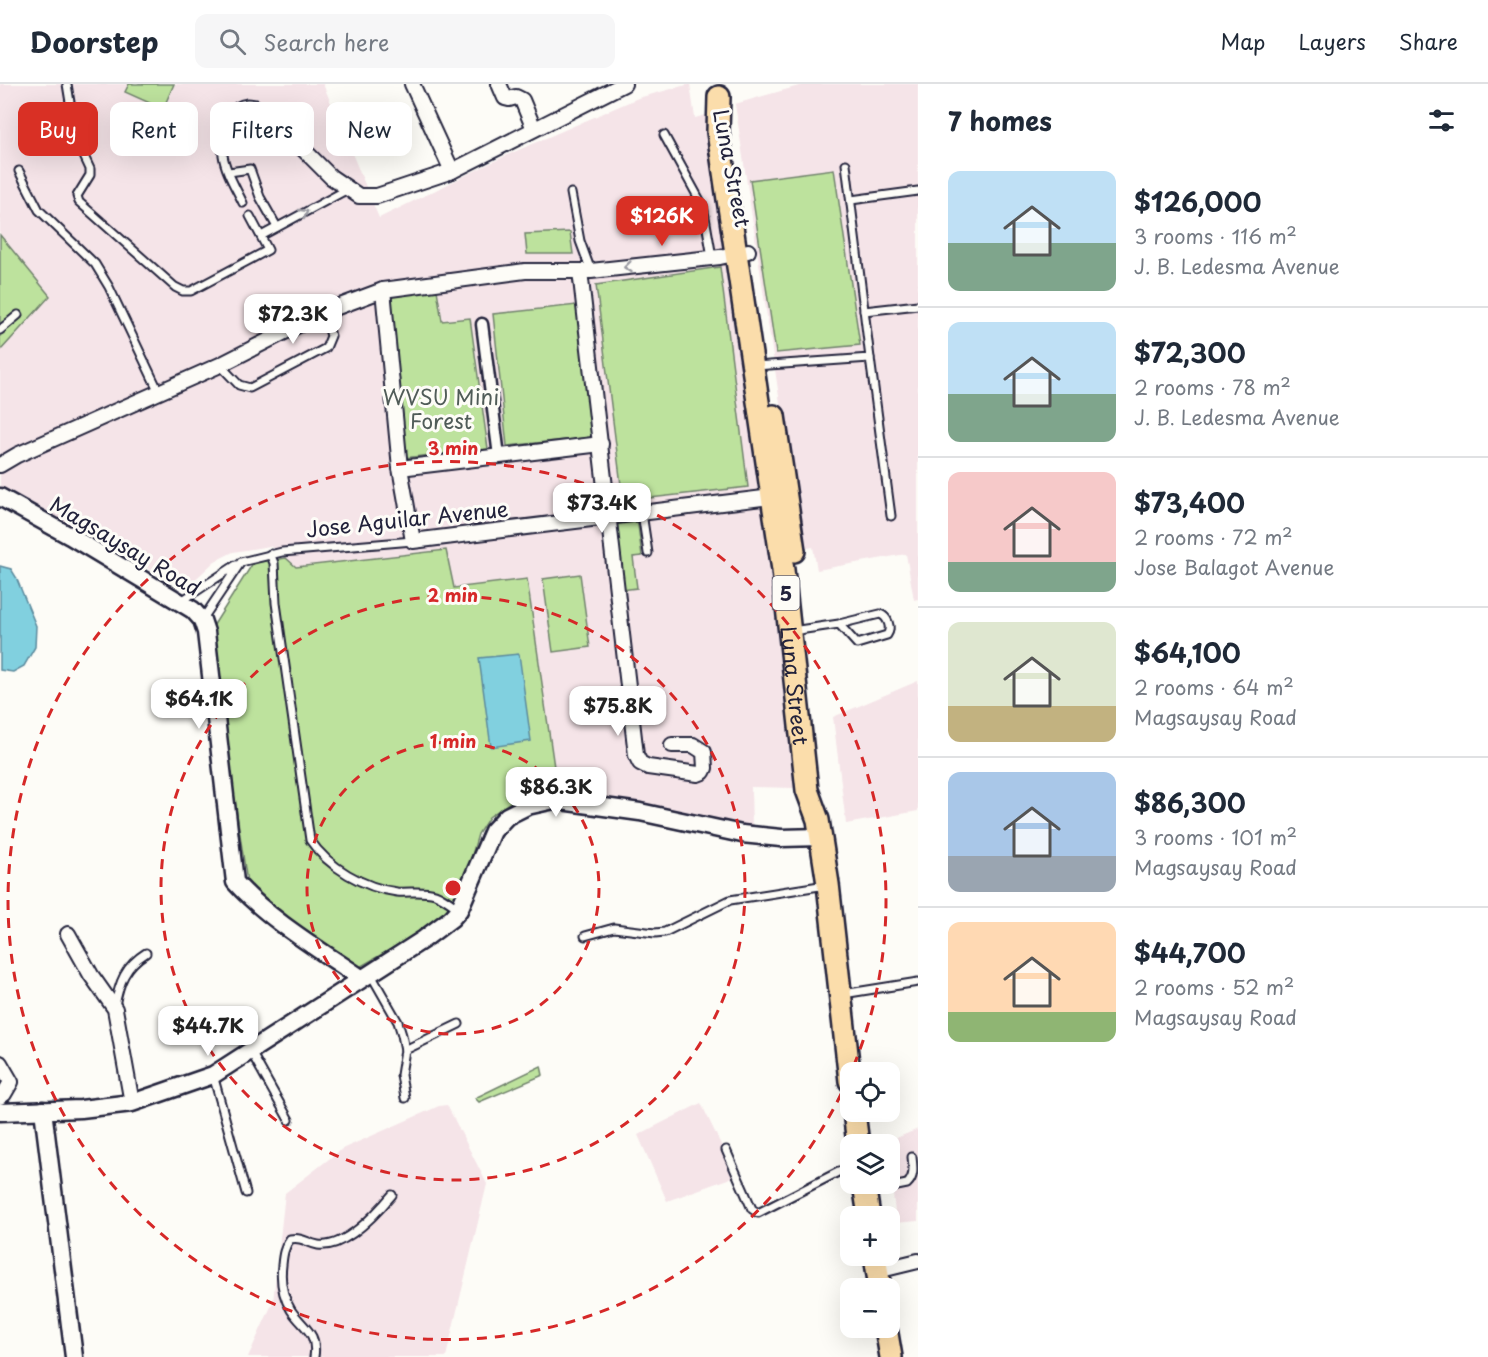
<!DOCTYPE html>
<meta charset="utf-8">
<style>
:root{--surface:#fff;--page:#f6f6f7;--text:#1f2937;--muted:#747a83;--line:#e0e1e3;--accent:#d93025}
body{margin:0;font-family:"Playpen Sans",sans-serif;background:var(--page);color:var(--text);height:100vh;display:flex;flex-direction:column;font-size:22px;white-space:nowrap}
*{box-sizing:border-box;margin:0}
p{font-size:20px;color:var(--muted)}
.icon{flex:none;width:33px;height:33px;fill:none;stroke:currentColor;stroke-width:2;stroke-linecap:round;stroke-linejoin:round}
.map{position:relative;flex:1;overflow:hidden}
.drawer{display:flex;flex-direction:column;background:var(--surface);width:570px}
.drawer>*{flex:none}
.banner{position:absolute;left:18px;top:18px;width:570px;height:54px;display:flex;gap:12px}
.controls{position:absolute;left:840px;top:978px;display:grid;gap:12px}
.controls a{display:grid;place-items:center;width:60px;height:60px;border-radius:12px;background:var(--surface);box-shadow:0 6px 24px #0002;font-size:30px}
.price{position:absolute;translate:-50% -51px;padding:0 14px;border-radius:12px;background:#fff;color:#222;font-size:20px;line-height:39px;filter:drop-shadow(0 2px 3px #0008)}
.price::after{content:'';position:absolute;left:50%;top:36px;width:18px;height:14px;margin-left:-9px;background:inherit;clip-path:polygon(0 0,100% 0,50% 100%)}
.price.on{background:var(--accent);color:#fff}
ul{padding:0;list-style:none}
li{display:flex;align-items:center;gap:18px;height:150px;padding:0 30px}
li+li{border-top:2px solid var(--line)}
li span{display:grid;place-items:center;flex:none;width:168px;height:120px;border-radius:12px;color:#555}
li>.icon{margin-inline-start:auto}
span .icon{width:72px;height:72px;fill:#fffc;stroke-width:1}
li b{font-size:26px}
h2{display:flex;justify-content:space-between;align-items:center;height:72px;padding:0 30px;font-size:26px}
.tag{padding:0 21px;border-radius:12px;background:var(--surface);box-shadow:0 6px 24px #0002;font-size:21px;line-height:54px}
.tag.on{background:var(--accent);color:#fff}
header{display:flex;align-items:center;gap:36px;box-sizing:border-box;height:84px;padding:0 30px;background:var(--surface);border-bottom:2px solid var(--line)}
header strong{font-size:28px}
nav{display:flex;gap:33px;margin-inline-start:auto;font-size:21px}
.search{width:420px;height:54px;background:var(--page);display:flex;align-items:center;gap:15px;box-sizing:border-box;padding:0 21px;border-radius:12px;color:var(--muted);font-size:22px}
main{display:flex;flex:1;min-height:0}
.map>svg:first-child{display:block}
</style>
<header>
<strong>Doorstep</strong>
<div class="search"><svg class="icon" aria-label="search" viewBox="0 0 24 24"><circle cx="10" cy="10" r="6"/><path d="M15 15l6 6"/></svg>Search here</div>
<nav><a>Map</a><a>Layers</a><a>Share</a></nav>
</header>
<main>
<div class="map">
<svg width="918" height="1273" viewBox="0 0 918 1273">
<rect width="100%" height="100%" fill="#fdfcf7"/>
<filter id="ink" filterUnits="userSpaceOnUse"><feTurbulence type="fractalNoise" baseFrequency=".0167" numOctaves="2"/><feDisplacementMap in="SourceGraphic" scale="12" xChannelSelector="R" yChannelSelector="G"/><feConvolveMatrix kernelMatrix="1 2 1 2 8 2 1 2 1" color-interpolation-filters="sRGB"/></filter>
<g filter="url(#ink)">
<!-- built -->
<g fill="#f5e4e8">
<path d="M0 0H323L379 134 507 71 638 14 690 0 695 34 713 29 761 405 794 704 751 703 752 744 558 711 454 504 446 466 296 483 270 462 233 468 215 477 185 505 0 403V267L50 212 0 151Z"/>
<path d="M806 0H918V515L914 516 906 470 817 486 813 463 802 465 735 20Z"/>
<path d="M918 597V727L846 740 833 633Z"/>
<path d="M701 1019 736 1092 667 1117 638 1051Z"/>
<path d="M447 1021 487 1100 446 1273H248L273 1218 285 1109 342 1065 439 1022Z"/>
<path d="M918 1045V1137L896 1139 890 1079V1060L887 1058Z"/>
</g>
<!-- green -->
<g fill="#bde29d" stroke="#70826c" stroke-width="1.5">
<path d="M129 0H174L163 25 125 8Z"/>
<path d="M121 28 142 38 133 57 113 47Z"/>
<path d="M834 85 860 261 776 269 750 96Z"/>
<path d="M570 148 573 170H527L525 150Z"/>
<path d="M0 151 50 212 0 267Z"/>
<path d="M720 183 748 403 623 417 596 201Z"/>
<path d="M437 206 442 237 470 234 488 365 403 374 388 211Z"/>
<path d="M577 221 594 353 507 362 493 230Z"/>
<path d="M637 434 642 472 633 473 637 504 621 506 611 437Z"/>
<path d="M446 466 454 504 527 495 558 711 534 708 516 714 489 733 478 750 470 778 456 813 438 838 358 884 248 805 210 547 253 479 286 474 296 483Z"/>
<path d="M580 490 590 563 553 568 543 495Z"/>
<path d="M541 982 543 991 479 1018 475 1014Z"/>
</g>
<!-- water -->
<g fill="#81d0df" stroke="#5b8a9d" stroke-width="1.5">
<path d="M0 482 11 485 16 493 36 542 35 563 24 582 13 588 0 586Z"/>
<path d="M519 570 531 657 491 663 479 574Z"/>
</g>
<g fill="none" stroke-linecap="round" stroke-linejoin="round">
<!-- service casing -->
<g stroke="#22223b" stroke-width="11">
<g id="service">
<path d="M67 0 76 55 90 85V91L77 112 79 118 175 203 183 207H191L268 166 250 132"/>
<path d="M664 51 703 122 712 173"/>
<path d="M224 61 303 65"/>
<path d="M19 87 39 126 95 180 109 203 159 308"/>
<path d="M229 88 250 85 260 113 277 143"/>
<path d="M571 109 580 157 591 187"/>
<path d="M851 116 918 107"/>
<path d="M243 119C236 104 225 87 223 71 222 62 230 28 238 22 244 18 249 19 256 20L303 65"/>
<path d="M261 152 348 105"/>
<path d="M864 227 918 221"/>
<path d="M0 246 18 231"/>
<path d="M870 274 891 432"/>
<path d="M220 281 239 301 250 304 326 264 331 252 324 228"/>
<path d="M755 282 870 274 846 80"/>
<path d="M642 429 648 469"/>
<path d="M270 470 274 479 276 519 310 756C328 783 364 804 397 808 409 809 423 806 435 810 443 813 452 820 459 825"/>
<path d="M180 518 236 481"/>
<path d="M202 536 241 478 282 468 413 457"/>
<path d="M792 547 839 540 880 530C888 533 892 544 887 551L857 560 839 540"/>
<path d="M585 852 614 844 655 849 665 848 730 816 826 801"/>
<path d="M370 889 398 938 402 951 405 966 401 991 405 1014"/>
<path d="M843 910 918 898"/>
<path d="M115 922C119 899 125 882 146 869"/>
<path d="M405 966 459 940"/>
<path d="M251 968 289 1036"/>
<path d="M213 991 246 1109"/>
<path d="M726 1066 752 1125 758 1129 850 1082"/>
<path d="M868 1108 907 1100C915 1093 913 1083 912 1073"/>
<path d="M314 1273C318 1248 303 1244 291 1226 282 1211 280 1197 282 1181 283 1170 284 1164 290 1155 304 1153 306 1159 318 1161 344 1165 377 1129 392 1111"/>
</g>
</g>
<!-- pedestrian casing -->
<g stroke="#22223b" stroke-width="15">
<path id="pedestrian" d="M482 240 499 372"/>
</g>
<!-- minor casing -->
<g stroke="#22223b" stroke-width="18">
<g id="minor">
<path d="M412 0 452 87"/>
<path d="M499 0 505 14 509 15 516 13 522 16 534 45"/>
<path d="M303 65 331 93 359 112H377L452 87 624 0"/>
<path d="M580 187 636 671 640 679 648 683 698 690 703 688 705 684 704 668 693 661H672"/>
<path d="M383 206 400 384 413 457 779 412"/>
<path d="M0 381 17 371 220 281 324 228 383 206 525 187H591L720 173 748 167"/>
<path d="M400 384 601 360"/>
<path d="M68 850 91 891 115 925 132 1019"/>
<path d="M0 979 11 998 4 1010 0 1013"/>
<path d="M877 1187 918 1177"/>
</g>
</g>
<!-- tertiary casing -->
<g stroke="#22223b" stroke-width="21">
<g id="tertiary">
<path d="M0 413 70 452 193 526 202 536 206 548 235 798C268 835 320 866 361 894"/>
<path d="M43 1026 74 1273"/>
<path d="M0 1028 81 1025 132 1019 213 991 424 855 452 834 459 826 493 747 507 732 527 722 554 716 640 728 742 750 781 754 821 753"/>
</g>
</g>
<!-- primary casing -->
<g stroke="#22223b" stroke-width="26">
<g id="primary">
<path id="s1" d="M719 13 718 48 783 486 807 706 818 736 828 800 850 997"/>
<path d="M774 332 794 467"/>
<path d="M854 1028 858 1060"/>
<path d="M864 1100 869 1132"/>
<path d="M875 1172 880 1204"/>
<path d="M886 1244 891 1273"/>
</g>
</g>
<!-- service -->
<use href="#service" stroke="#fdfcf7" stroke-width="7"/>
<!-- pedestrian -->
<use href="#pedestrian" stroke="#fdfcf7" stroke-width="10"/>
<!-- minor -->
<use href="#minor" stroke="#fdfcf7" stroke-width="14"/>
<!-- tertiary -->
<use href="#tertiary" stroke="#fdfcf7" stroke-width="16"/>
<!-- primary -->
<use href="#primary" stroke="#fbddab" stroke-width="21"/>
</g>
<!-- one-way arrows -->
<defs><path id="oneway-chevron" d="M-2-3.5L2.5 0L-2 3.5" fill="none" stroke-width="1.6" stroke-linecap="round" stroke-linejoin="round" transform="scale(1.5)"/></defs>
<g stroke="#9a9aa2">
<use href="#oneway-chevron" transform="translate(304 129) rotate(-29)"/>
<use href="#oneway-chevron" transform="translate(628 183) rotate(174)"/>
</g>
</g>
<!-- distance rings -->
<g fill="none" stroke="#d62828" stroke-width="3" stroke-dasharray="10 8">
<circle cx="453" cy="804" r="146"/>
<circle cx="453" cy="804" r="292"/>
<path d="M849 993A439 439 0 1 1 852 986"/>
</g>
<g text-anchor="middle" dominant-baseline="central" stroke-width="6" stroke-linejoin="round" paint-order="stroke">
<!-- shield labels -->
<rect fill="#fdfcf7" stroke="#646373" stroke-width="1.5" x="772.5" y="492" width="27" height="34" rx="4.5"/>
<g font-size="20" font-weight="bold" fill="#22223b">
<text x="786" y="509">5</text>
</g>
<!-- street labels -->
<g font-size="21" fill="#22223b" stroke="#fdfcf7">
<text transform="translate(733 84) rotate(79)">Luna Street</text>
<text transform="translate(407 434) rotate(-6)">Jose Aguilar Avenue</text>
<text transform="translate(126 461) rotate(31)">Magsaysay Road</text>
<text stroke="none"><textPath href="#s1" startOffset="594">Luna Street</textPath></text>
</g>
<!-- park labels -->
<g font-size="21" fill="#505c58" stroke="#fdfcf7">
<text x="441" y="312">WVSU Mini<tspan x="441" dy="24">Forest</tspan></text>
</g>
</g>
<circle cx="453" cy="804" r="9" fill="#d62828" stroke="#fdfcf7" stroke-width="3"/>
<g font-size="18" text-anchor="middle" font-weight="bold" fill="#d62828" stroke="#fdfcf7" stroke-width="6" stroke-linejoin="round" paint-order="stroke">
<text x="453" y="371">3 min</text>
<text x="453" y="518">2 min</text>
<text x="453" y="664">1 min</text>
</g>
</svg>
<div class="controls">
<a><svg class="icon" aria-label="locate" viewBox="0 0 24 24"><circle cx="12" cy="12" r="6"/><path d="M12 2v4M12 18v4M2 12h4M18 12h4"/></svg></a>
<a><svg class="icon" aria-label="layers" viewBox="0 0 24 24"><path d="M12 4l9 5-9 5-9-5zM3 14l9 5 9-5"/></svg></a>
<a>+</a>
<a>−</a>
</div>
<b class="price on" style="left:662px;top:163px">$126K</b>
<b class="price" style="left:293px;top:261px">$72.3K</b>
<b class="price" style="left:602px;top:450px">$73.4K</b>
<b class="price" style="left:199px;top:646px">$64.1K</b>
<b class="price" style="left:618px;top:653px">$75.8K</b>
<b class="price" style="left:556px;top:734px">$86.3K</b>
<b class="price" style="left:208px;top:973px">$44.7K</b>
<div class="banner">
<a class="tag on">Buy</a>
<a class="tag">Rent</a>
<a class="tag">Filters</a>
<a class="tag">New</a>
</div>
</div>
<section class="drawer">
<h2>7 homes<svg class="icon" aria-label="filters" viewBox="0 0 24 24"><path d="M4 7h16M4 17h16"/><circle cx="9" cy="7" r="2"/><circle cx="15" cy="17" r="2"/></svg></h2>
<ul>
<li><span style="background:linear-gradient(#bfe0f5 60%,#7fa58c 0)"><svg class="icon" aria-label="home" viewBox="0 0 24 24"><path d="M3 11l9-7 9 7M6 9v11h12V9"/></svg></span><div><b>$126,000</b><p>3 rooms · 116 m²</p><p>J. B. Ledesma Avenue</p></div></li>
<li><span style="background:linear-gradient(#bfe0f5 60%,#7fa58c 0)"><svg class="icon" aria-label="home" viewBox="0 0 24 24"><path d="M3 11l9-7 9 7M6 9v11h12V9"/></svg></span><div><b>$72,300</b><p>2 rooms · 78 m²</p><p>J. B. Ledesma Avenue</p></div></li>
<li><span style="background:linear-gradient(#f6c9c9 75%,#7fa58c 0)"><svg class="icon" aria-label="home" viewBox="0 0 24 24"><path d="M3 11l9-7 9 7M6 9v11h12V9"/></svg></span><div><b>$73,400</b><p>2 rooms · 72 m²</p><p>Jose Balagot Avenue</p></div></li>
<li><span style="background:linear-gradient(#dfe7d0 70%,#c2b280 0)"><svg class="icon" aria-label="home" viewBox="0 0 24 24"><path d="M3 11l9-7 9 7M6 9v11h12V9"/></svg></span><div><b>$64,100</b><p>2 rooms · 64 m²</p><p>Magsaysay Road</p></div></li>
<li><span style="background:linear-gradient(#a9c7e8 70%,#9aa5b1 0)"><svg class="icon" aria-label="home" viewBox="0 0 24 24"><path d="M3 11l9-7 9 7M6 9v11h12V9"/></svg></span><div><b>$86,300</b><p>3 rooms · 101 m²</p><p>Magsaysay Road</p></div></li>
<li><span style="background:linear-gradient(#ffd9b3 75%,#8fb573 0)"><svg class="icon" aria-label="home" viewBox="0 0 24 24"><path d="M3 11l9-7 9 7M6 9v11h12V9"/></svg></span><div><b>$44,700</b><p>2 rooms · 52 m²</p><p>Magsaysay Road</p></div></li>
</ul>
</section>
</main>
